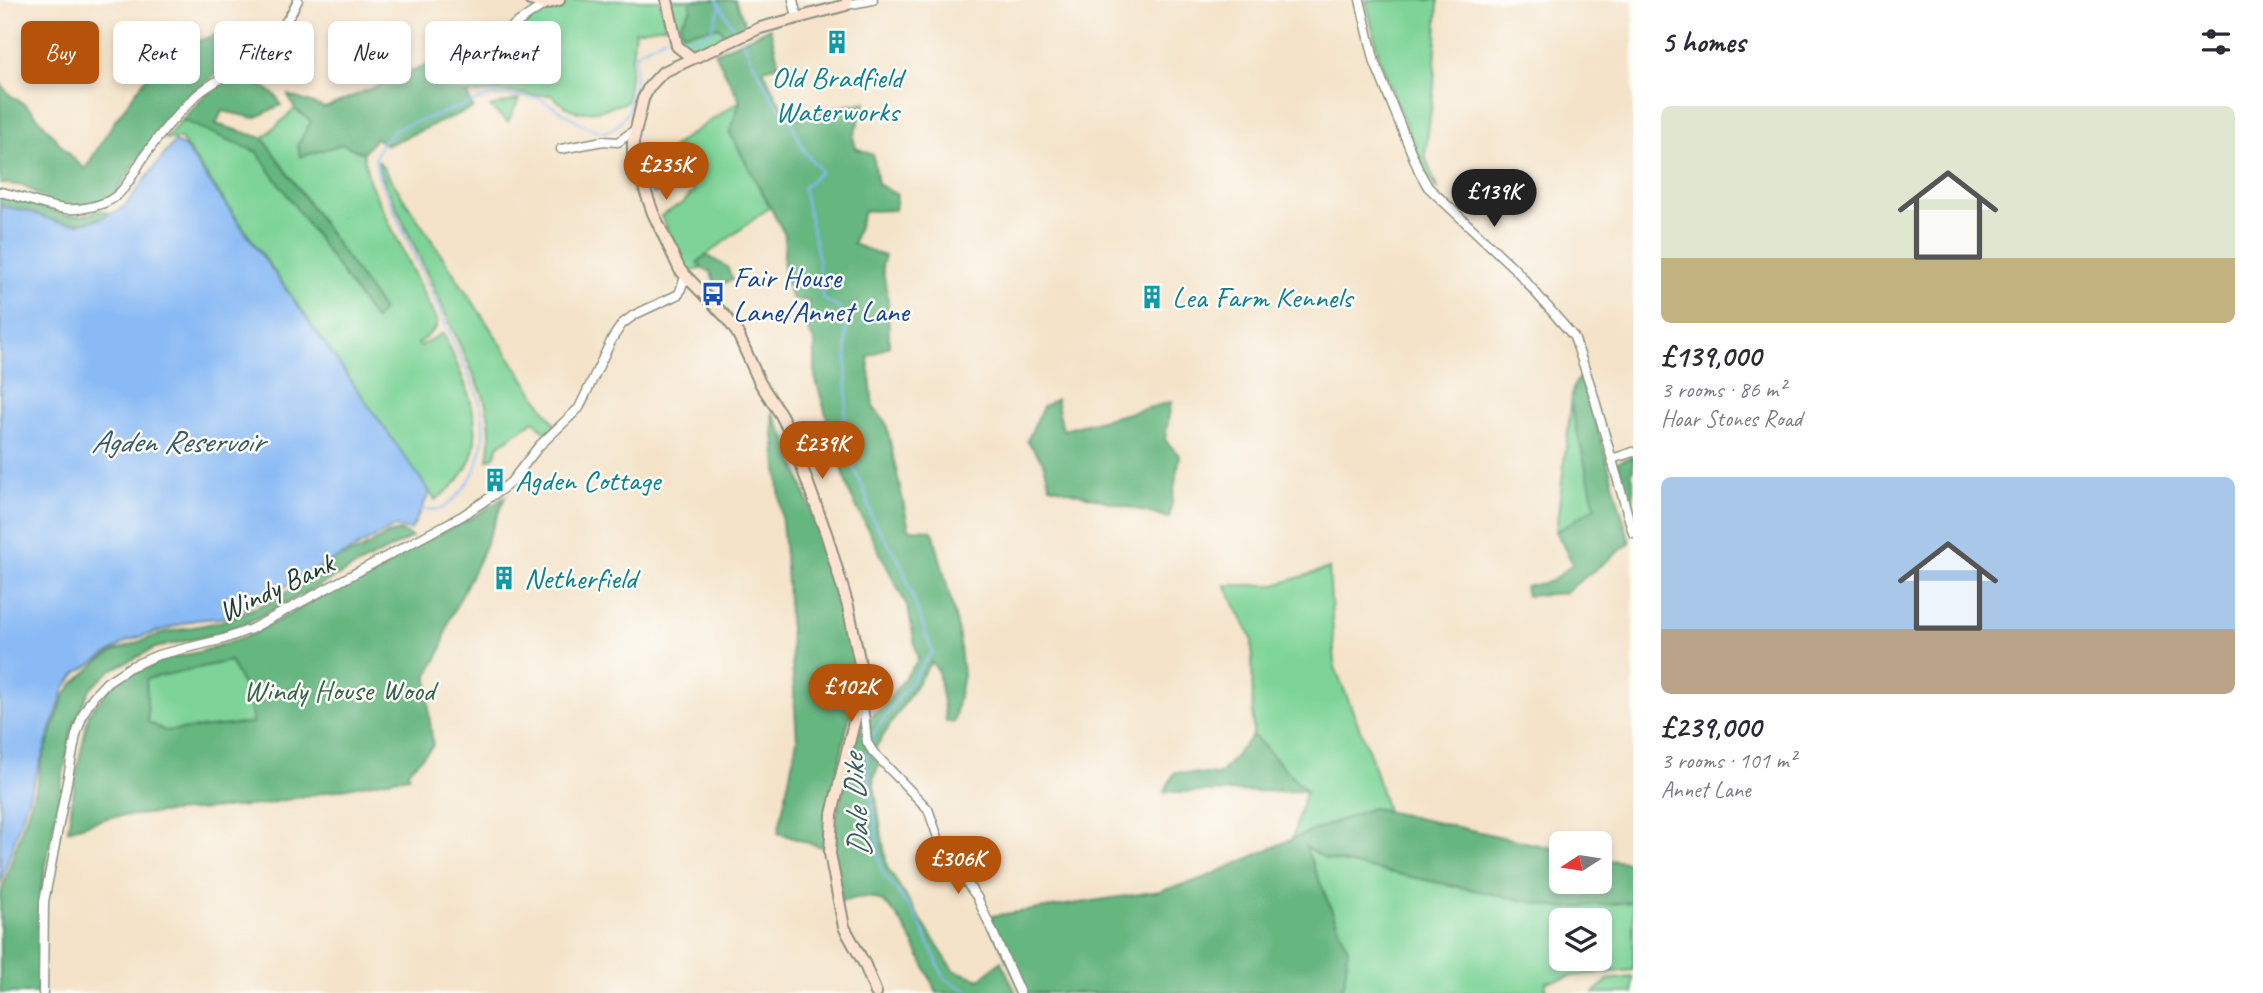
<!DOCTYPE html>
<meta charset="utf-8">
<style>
:root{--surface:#fff;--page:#f7f7f7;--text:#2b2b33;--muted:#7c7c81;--accent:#b45309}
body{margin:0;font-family:Caveat,sans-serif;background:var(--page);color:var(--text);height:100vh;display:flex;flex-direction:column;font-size:26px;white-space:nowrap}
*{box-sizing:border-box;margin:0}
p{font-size:23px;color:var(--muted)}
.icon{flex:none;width:38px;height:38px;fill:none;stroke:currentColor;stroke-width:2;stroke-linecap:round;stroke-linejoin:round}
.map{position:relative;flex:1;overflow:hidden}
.details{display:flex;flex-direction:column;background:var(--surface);width:630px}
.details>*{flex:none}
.hud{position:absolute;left:21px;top:21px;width:665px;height:63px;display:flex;gap:14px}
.needle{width:46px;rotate:258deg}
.fabs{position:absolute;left:1549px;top:831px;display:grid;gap:14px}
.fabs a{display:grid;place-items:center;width:63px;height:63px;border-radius:10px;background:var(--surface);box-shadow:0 4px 10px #0003;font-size:35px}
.price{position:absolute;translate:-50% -60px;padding:0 16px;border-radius:24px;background:var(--accent);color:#fff;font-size:23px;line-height:46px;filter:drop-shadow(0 2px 4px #0008)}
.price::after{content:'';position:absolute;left:50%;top:42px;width:21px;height:16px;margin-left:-10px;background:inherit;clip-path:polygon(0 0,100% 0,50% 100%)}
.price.selected{background:#222;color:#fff}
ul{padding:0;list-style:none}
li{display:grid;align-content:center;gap:14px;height:371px;padding:0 28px}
li span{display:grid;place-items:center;height:217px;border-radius:10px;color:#555}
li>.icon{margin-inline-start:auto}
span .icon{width:126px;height:126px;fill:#fffc;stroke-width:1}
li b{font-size:30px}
h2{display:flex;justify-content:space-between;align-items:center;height:84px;padding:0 28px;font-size:30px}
.pill{padding:0 24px;border-radius:10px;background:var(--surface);box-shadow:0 4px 10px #0003;font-size:24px;line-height:63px}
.pill.selected{background:var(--accent);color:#fff}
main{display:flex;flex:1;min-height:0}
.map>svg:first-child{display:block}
</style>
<main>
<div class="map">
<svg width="1633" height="993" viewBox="0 0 1633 993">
<rect width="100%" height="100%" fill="#fdfcf7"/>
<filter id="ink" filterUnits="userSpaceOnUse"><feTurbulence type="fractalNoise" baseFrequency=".0143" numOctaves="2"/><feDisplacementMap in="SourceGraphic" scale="14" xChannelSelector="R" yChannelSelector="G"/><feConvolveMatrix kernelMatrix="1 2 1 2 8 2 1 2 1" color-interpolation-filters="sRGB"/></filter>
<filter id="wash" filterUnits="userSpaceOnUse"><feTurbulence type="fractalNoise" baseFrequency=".00686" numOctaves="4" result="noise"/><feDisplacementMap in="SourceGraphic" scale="28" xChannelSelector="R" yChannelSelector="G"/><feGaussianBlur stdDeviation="1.57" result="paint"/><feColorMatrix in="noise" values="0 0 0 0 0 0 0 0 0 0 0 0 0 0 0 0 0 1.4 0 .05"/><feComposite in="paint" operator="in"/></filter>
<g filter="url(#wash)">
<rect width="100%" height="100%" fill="#f4e3c9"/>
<!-- green -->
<g fill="#7ed498" stroke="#4e8866" stroke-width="2" fill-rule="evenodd">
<path d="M568 0H660L665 26 635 31 627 102 598 111 578 112 566 107 551 95H532L499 91 467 94 466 78C486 75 509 70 522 52L511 32 515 25Z"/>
<path d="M670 0H690L691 9 680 24 683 33 719 27 726 36C711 43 695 56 680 44Z"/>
<path d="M1366 0H1438L1434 87 1425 156 1438 191 1425 172 1380 61Z"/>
<path d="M519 99 508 122 490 107Z"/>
<path d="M740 101 730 133 770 207 697 262 700 269 687 272 661 216 683 203 694 191 684 178 653 194 645 169 683 139Z"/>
<path d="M295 109 312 121 298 145 343 144 363 153 369 181 437 322 436 328 418 344 420 346 443 333C468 390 505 455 435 500L181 139H165L182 120 257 152 375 320 383 310 263 138Z"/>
<path d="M378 160 555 425 546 433 534 421 499 445 494 457 488 460C492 437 491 417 483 395L380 172Z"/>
<path d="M1571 405 1596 508 1556 532Z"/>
<path d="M1329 568 1335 667 1370 754 1387 811 1372 808 1292 839 1306 791 1253 735 1252 639 1225 585H1275Z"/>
<path d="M230 661 248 694 253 723 165 731 148 722 146 679Z"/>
<path d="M1304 846 1327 859 1560 908 1633 902V970L1573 976 1546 982 1545 993H1337L1344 985ZM1561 920H1600V959H1561Z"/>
<path d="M1633 977V993H1594L1608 980Z"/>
</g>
<!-- forest -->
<g fill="#66b680" stroke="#427a5a" stroke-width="2" fill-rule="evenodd">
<path d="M690 0H735L747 28 726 36 719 27 683 33 680 24 691 9Z"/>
<path d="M236 28 265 40 216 74 183 102 141 154 115 194 96 203 68 207 52 203 24 186 0 183V81C7 99 20 98 32 111 51 131 63 151 85 169L114 122 165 52Z"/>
<path d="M770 28 779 65 763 69C772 88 779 111 799 119L817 111 866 102 853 137 856 148 873 155 878 184 897 195 895 210 864 211 853 244 885 256 882 265 888 300 889 346 868 357 873 407 886 423 909 529 931 530 934 535 958 629 963 675 954 722H946L938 670 931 662 874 750 869 741V718L883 707 918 660 908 608 849 492 815 377V342L807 328 809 301 792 299 783 271 785 235 730 133 740 101 715 53Z"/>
<path d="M473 31H478L494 39 454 68 459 76 460 90 467 94 473 108 387 145 376 138 363 153 343 144 300 157 298 145 311 121 295 109 288 95 325 108 449 56 457 43 466 45Z"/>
<path d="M242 70 277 97 281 105 255 118 222 111 216 124 263 138 383 310 375 320 257 152 182 120 204 96Z"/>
<path d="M0 196 34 204 64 215H83L101 210 111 214C68 234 42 214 0 206Z"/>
<path d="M706 255 727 267 733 280 716 286 710 271 702 269 699 261Z"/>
<path d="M1582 373 1630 543 1564 593 1527 596 1525 587 1552 581 1573 564 1556 532 1595 507 1571 405 1573 387Z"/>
<path d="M1056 399 1063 430 1171 402 1165 440 1180 456 1169 518 1050 486 1043 461 1027 441 1043 407Z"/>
<path d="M772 412 786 439 837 585 844 608 859 686 848 723 828 812 824 848 778 833 797 740 786 567Z"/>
<path d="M1633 456V470L1631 472 1633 479V515L1617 462Z"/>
<path d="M505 497 478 562 449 620 441 651 428 675 429 714 433 746 408 771 409 776 260 805 110 817 68 830 76 775 89 713 109 689 126 676 162 660 199 652 253 634 421 542 470 519ZM230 661 248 694 253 723 165 731 148 722 146 679Z"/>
<path d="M400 531 412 537 245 624 213 635 155 648 111 670 90 689 72 728 41 891 38 993H0V895L38 781 42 760 64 697 72 685 99 661 115 651 163 633 224 621 280 597 334 559 361 550 388 534Z"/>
<path d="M860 722 865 746 879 764 873 780 887 867 953 970 980 979 1001 961 1016 993H937C924 968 904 912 879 900 867 894 853 899 841 902L833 855 837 814Z"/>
<path d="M1253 735 1306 791 1164 792 1175 772 1219 775Z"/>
<path d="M1372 808 1561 850V882H1600V859L1633 863V902L1560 908 1326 859 1305 846 1348 949 1344 985 1337 993H1022L991 925 992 916 1160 891 1202 879 1292 839Z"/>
</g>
<!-- water -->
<path fill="#89baf5" stroke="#547c94" stroke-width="2" d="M174 142 184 146 430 492 411 530 394 527 228 617 195 620 127 641 77 673 65 687 0 884V206L27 211 57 222 79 224 100 219 124 207Z"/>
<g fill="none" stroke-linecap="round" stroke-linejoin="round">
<!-- stream -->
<g stroke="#89baf5" stroke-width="2">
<path d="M717 0 737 34"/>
<path d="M680 38 694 39 711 31 720 7"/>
<path d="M742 41 771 96 792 123 804 151 821 171 803 188 818 255 822 298 840 309 846 322 847 399 842 430 853 467 864 489 872 518 901 564 932 652 874 733 871 740"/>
<path d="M418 510 442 509C480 481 491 440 478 396L378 175 375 161 377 152 382 142 398 128 494 95 539 98 589 128 605 132C609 130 616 128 619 124 636 107 635 75 636 53L666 37H671"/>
<path d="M868 753 867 757 881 870 917 917 944 978 971 993"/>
</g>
</g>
</g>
<g filter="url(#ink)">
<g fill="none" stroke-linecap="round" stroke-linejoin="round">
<!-- street casing -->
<g stroke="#8a907e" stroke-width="11">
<g id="street">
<path d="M793 0 797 17"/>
<path d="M1360 0 1375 63 1419 171 1428 187 1516 270 1574 337 1592 390 1633 533"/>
<path d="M846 5 873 0"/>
<path d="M464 75 474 59 504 36 514 25 545 4"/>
<path d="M561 149 603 141 618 142 636 129"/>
<path d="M0 192C41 200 60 219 104 203 125 195 133 173 145 155 159 135 176 115 194 98 201 90 211 85 220 79 252 57 282 37 298 0"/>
<path d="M1612 459 1633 452"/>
<path d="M863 703 867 742 873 752 928 809 942 849 977 897 1020 993"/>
<path d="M43 993 44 902 76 735 83 714 93 697 107 682 130 667 158 655 224 639 251 629 462 516 498 492 511 482 539 446 579 408 612 339 622 324 634 315 679 294 685 277"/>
</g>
</g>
<!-- secondary casing -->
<g stroke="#8a907e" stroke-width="14">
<g id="secondary">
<path d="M530 0 545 4 559 0"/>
<path d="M667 0 677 46 692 58"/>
<path d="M847 0 846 5 760 28 663 72 649 87 643 99 633 142V156L653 213 680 270 726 317 738 334 760 383 781 415 788 429 827 536 848 606 860 664 863 703 857 710 832 814 830 854 844 927 865 965 876 993"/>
</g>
</g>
<!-- street -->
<use href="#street" stroke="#fff" stroke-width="8"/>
<!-- secondary -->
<use href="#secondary" stroke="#fde4d1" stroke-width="10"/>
</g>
</g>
<!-- icons -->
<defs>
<g id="building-bare" transform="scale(1.89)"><path d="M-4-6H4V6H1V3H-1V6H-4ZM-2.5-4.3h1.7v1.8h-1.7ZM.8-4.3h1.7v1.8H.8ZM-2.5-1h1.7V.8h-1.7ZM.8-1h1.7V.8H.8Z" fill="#0f9aa8" stroke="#fdfcf7" stroke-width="2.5" paint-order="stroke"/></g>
<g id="bus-bare" transform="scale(1.89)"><path d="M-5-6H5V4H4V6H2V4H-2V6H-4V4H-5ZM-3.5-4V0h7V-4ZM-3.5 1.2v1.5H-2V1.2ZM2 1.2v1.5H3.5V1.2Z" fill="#1a4fb4" stroke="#fdfcf7" stroke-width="2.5" paint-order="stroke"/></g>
</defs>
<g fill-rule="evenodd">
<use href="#building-bare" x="837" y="42"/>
<use href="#bus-bare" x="713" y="294"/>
<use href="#building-bare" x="1152" y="297"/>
<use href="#building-bare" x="495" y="480"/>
<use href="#building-bare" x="504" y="578"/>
</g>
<g text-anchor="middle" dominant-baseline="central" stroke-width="5" stroke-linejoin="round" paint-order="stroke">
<!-- culture labels -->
<g font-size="30" fill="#0d838f" stroke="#fdfcf7" text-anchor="start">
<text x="837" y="77" text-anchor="middle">Old Bradfield<tspan x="837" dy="34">Waterworks</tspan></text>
<text x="1172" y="297">Lea Farm Kennels</text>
<text x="515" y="480">Agden Cottage</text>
<text x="524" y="578">Netherfield</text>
</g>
<!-- transit labels -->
<g font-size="30" fill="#164399" stroke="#fdfcf7" text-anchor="start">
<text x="733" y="277">Fair House<tspan x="733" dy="34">Lane/Annet Lane</tspan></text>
</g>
<!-- street labels -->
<g font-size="30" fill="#1f3d34" stroke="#fdfcf7">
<text transform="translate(276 587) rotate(-25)">Windy Bank</text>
</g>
<!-- park labels -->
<g font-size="30" fill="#37634d" stroke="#fdfcf7">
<text x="339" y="690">Windy House Wood</text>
</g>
<!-- water labels -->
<g font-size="32" font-style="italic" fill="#3a5c64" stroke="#fdfcf7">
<text x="177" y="441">Agden Reservoir</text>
<text transform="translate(856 806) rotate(-94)">Dale Dike</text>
</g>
</g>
</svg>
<div class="fabs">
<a><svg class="needle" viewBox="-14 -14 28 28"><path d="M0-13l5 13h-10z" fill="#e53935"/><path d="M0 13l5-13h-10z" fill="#7c7c81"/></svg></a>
<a><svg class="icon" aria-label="layers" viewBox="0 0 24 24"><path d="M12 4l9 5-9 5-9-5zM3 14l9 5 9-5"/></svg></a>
</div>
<b class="price" style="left:666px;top:202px">£235K</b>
<b class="price selected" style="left:1494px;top:229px">£139K</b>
<b class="price" style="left:822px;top:481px">£239K</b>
<b class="price" style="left:851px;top:724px">£102K</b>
<b class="price" style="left:958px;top:896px">£306K</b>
<div class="hud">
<a class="pill selected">Buy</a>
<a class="pill">Rent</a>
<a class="pill">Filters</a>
<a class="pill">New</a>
<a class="pill">Apartment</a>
</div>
</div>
<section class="details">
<h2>5 homes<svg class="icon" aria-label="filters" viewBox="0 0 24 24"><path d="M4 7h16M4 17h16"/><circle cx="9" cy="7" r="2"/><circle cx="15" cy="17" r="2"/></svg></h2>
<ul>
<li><span style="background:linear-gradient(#dfe7d0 70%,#c2b280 0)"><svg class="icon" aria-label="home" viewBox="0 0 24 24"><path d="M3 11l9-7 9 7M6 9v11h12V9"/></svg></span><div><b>£139,000</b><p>3 rooms · 86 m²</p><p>Hoar Stones Road</p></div></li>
<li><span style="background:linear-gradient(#a9c7e8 70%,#b9a48a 0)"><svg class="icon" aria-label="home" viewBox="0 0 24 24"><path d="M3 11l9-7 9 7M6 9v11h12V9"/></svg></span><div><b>£239,000</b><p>3 rooms · 101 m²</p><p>Annet Lane</p></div></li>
</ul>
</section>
</main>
